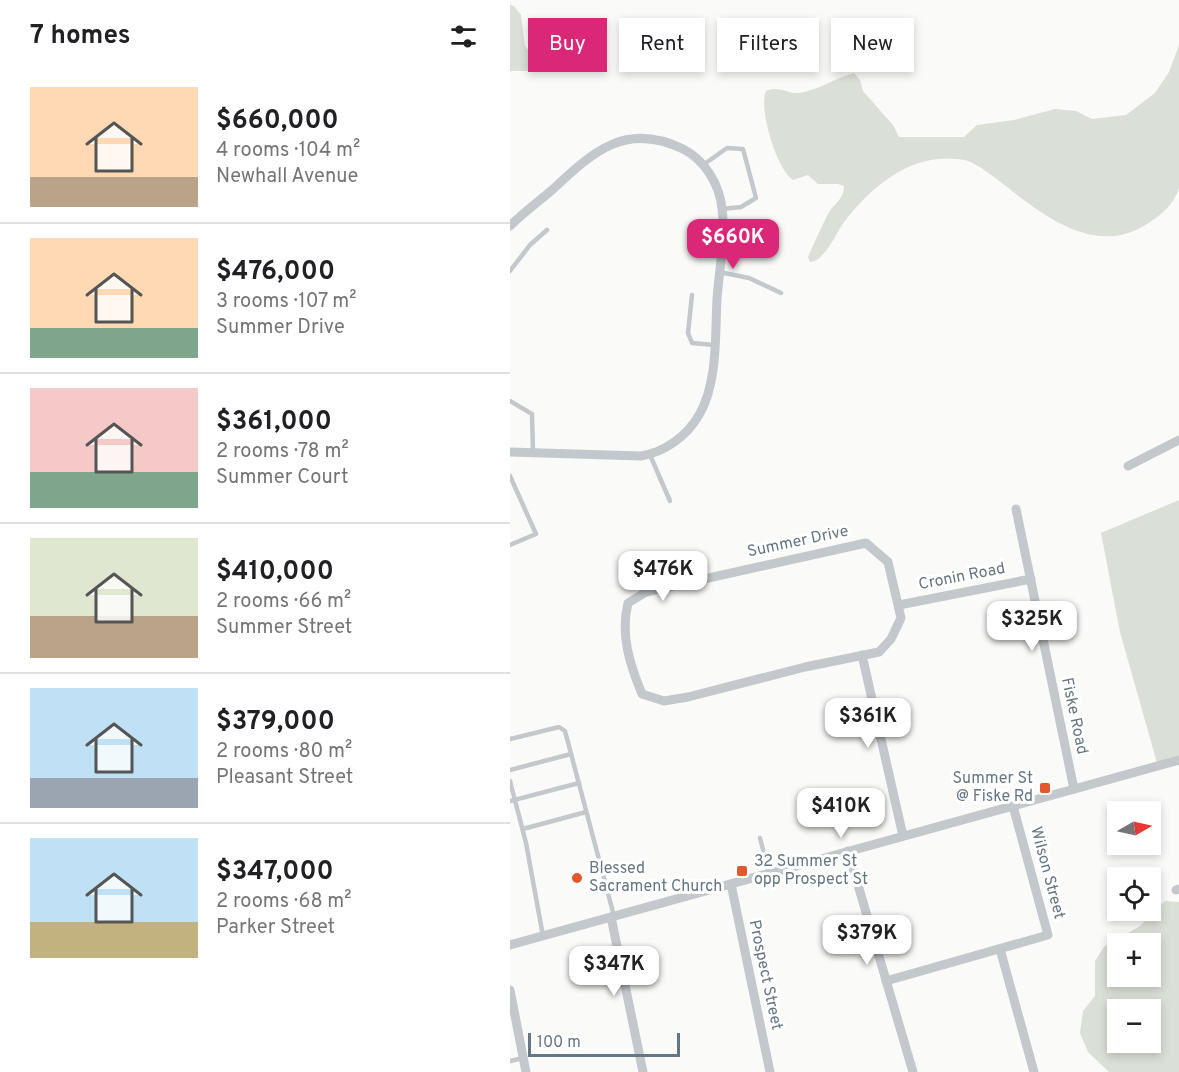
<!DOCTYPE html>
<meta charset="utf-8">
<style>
:root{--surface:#fff;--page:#f6f6f6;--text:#202124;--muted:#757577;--line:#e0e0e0;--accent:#db2777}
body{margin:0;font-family:Overpass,sans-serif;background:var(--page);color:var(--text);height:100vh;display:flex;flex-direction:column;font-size:22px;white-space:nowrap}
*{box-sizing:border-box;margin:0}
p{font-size:20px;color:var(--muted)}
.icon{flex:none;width:33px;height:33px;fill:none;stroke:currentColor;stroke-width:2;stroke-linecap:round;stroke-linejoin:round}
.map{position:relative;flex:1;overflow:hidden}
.details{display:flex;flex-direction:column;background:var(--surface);width:510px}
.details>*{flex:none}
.guide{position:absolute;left:18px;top:18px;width:561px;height:54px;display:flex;gap:12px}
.needle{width:39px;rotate:81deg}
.buttons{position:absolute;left:597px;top:801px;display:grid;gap:12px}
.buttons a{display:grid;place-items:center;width:54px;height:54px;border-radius:0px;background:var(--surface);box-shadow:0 3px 9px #0003;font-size:30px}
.scale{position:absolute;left:18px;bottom:15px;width:152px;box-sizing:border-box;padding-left:6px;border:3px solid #657683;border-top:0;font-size:16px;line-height:21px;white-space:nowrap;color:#657683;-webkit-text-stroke:4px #fff;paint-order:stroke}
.price{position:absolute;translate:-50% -51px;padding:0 14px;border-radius:12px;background:#fff;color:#222;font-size:20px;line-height:39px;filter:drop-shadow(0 2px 3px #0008)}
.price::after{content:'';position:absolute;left:50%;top:36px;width:18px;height:14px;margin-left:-9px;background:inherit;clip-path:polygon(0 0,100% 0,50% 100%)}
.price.selected{background:var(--accent);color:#fff}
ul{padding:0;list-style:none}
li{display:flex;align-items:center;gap:18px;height:150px;padding:0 30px}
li+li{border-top:2px solid var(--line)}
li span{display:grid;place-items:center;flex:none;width:168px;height:120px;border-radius:0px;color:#555}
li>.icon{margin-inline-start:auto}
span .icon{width:72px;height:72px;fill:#fffc;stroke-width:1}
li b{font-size:26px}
h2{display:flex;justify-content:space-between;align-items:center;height:72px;padding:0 30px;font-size:26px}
.chip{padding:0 21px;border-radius:0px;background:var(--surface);box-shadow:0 3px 9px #0003;font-size:21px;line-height:54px}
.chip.selected{background:var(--accent);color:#fff}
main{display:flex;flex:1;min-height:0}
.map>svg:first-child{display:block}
</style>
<main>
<section class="details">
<h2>7 homes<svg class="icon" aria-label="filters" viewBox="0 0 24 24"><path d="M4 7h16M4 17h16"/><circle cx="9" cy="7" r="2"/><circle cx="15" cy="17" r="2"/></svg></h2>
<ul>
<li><span style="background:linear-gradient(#ffd9b3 75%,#b9a48a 0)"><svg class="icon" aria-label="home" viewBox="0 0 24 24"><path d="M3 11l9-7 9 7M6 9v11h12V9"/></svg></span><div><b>$660,000</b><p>4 rooms · 104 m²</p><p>Newhall Avenue</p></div></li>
<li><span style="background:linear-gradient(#ffd9b3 75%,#7fa58c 0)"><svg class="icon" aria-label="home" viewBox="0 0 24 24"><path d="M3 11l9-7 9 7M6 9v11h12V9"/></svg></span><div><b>$476,000</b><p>3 rooms · 107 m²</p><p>Summer Drive</p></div></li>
<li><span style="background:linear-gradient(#f6c9c9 70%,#7fa58c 0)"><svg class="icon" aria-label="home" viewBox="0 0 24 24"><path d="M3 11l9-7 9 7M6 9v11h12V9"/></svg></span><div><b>$361,000</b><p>2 rooms · 78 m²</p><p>Summer Court</p></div></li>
<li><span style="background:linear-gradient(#dfe7d0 65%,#b9a48a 0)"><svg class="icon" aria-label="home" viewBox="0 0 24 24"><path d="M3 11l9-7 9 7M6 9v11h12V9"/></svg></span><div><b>$410,000</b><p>2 rooms · 66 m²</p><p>Summer Street</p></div></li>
<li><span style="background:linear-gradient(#bfe0f5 75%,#9aa5b1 0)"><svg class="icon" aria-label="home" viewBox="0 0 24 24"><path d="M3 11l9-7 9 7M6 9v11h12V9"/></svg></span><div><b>$379,000</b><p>2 rooms · 80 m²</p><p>Pleasant Street</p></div></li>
<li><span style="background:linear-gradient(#bfe0f5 70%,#c2b280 0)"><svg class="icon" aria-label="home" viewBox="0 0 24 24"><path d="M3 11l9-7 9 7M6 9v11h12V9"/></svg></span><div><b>$347,000</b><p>2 rooms · 68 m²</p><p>Parker Street</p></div></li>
</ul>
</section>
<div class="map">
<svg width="669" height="1072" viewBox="0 0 669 1072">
<rect width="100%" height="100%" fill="#fafaf8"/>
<!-- green -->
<g fill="#dadfd7" fill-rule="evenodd">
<path d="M0 5 4 6 11 15 15 46 28 63 24 71H0Z"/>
<path d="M669 45V188C663 206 652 214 637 224 581 260 526 209 484 177 473 169 462 160 448 159 400 154 363 185 334 222 326 233 315 261 300 262L298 257C304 243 311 228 318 214 324 203 334 200 334 186L328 184H308L298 175 283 180C267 170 248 108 256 91 269 85 277 94 289 93 309 90 325 78 344 73L350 80 353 91 383 125 389 137H454L467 125 504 120 545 109 566 111 582 119 616 115 645 93 659 72Z"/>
<path d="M669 500V757L647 763 610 632 591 533Z"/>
<path d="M655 901 669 902V1072H599L578 1052 570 1033 573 1011 585 996V961L594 947 630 926ZM608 944H640V976H608ZM608 1010H640V1042H608Z"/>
</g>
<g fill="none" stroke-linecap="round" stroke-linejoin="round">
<!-- lane -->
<g stroke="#c3c8cc" stroke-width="4.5">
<path d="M193 165 217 148 233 149 246 198 231 207 212 209"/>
<path d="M0 271 20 245 37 230"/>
<path d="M209 272 239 278 271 293"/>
<path d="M182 295 178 333 182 343 204 345"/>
<path d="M0 401 22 414 23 452"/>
<path d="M140 455 160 501"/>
<path d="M0 476 26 534 0 545"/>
<path d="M0 739 49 727 55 731 104 916"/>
<path d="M0 770 61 754"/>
<path d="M0 781 16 843 33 936"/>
<path d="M0 801 69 783"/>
<path d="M13 829 76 812"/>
<path d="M250 838 259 873"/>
<path d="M0 1061 13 1058"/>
</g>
<!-- street -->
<g stroke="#c3c8cc" stroke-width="9">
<path d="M0 226C13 213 28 202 42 190 83 152 115 121 173 149 195 160 209 184 212 208 216 237 209 270 207 299 205 335 208 383 189 415 177 436 155 452 131 456L0 452"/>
<path d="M618 466 669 440"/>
<path d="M506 509 564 789"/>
<path d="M356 543 378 562 391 618 381 639 369 652 295 667 178 697 154 701 132 694C120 665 110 635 118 603L136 592Z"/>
<path d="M389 605 521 579"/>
<path d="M352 655 393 836"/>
<path d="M338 851 403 1072"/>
<path d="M221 884 260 1072"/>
<path d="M666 890 669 889"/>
<path d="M101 917 133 1072"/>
<path d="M0 945 669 760"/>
<path d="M490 949 524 1072"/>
<path d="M376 981 538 935 503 806"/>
<path d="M0 990 16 1072"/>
</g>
</g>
<!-- markers -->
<g fill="#e4572e" stroke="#fff" stroke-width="2">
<rect x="529" y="782" width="12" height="12" rx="3"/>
<rect x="226" y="865" width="12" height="12" rx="3"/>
<circle cx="67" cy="878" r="6"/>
</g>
<g text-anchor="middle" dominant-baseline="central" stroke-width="6" stroke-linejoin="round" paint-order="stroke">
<!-- street labels -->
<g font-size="16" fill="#657683" stroke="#fff">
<text transform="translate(288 542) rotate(-12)">Summer Drive</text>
<text transform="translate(452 577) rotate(-11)">Cronin Road</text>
<text transform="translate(564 716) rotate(78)">Fiske Road</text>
<text transform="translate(537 873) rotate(75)">Wilson Street</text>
<text transform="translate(255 975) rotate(78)">Prospect Street</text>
</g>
<!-- poi labels -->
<g font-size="16" fill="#657683" stroke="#fff" text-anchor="start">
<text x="523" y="779" text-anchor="end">Summer St<tspan x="523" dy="18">@ Fiske Rd</tspan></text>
<text x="244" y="862">32 Summer St<tspan x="244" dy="18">opp Prospect St</tspan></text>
<text x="79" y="869">Blessed<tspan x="79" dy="18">Sacrament Church</tspan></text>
</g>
</g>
</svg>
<div class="buttons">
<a><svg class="needle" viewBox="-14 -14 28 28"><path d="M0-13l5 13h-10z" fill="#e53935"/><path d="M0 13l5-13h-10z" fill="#757577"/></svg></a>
<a><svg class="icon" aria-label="locate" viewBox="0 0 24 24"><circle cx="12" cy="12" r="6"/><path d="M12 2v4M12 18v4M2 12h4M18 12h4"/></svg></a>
<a>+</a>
<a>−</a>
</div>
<div class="scale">100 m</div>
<b class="price selected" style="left:223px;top:270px">$660K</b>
<b class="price" style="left:153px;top:602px">$476K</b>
<b class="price" style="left:522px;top:652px">$325K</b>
<b class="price" style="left:358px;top:749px">$361K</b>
<b class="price" style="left:331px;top:839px">$410K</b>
<b class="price" style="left:357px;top:966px">$379K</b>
<b class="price" style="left:104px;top:997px">$347K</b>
<div class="guide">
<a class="chip selected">Buy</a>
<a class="chip">Rent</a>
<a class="chip">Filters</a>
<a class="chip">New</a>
</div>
</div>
</main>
